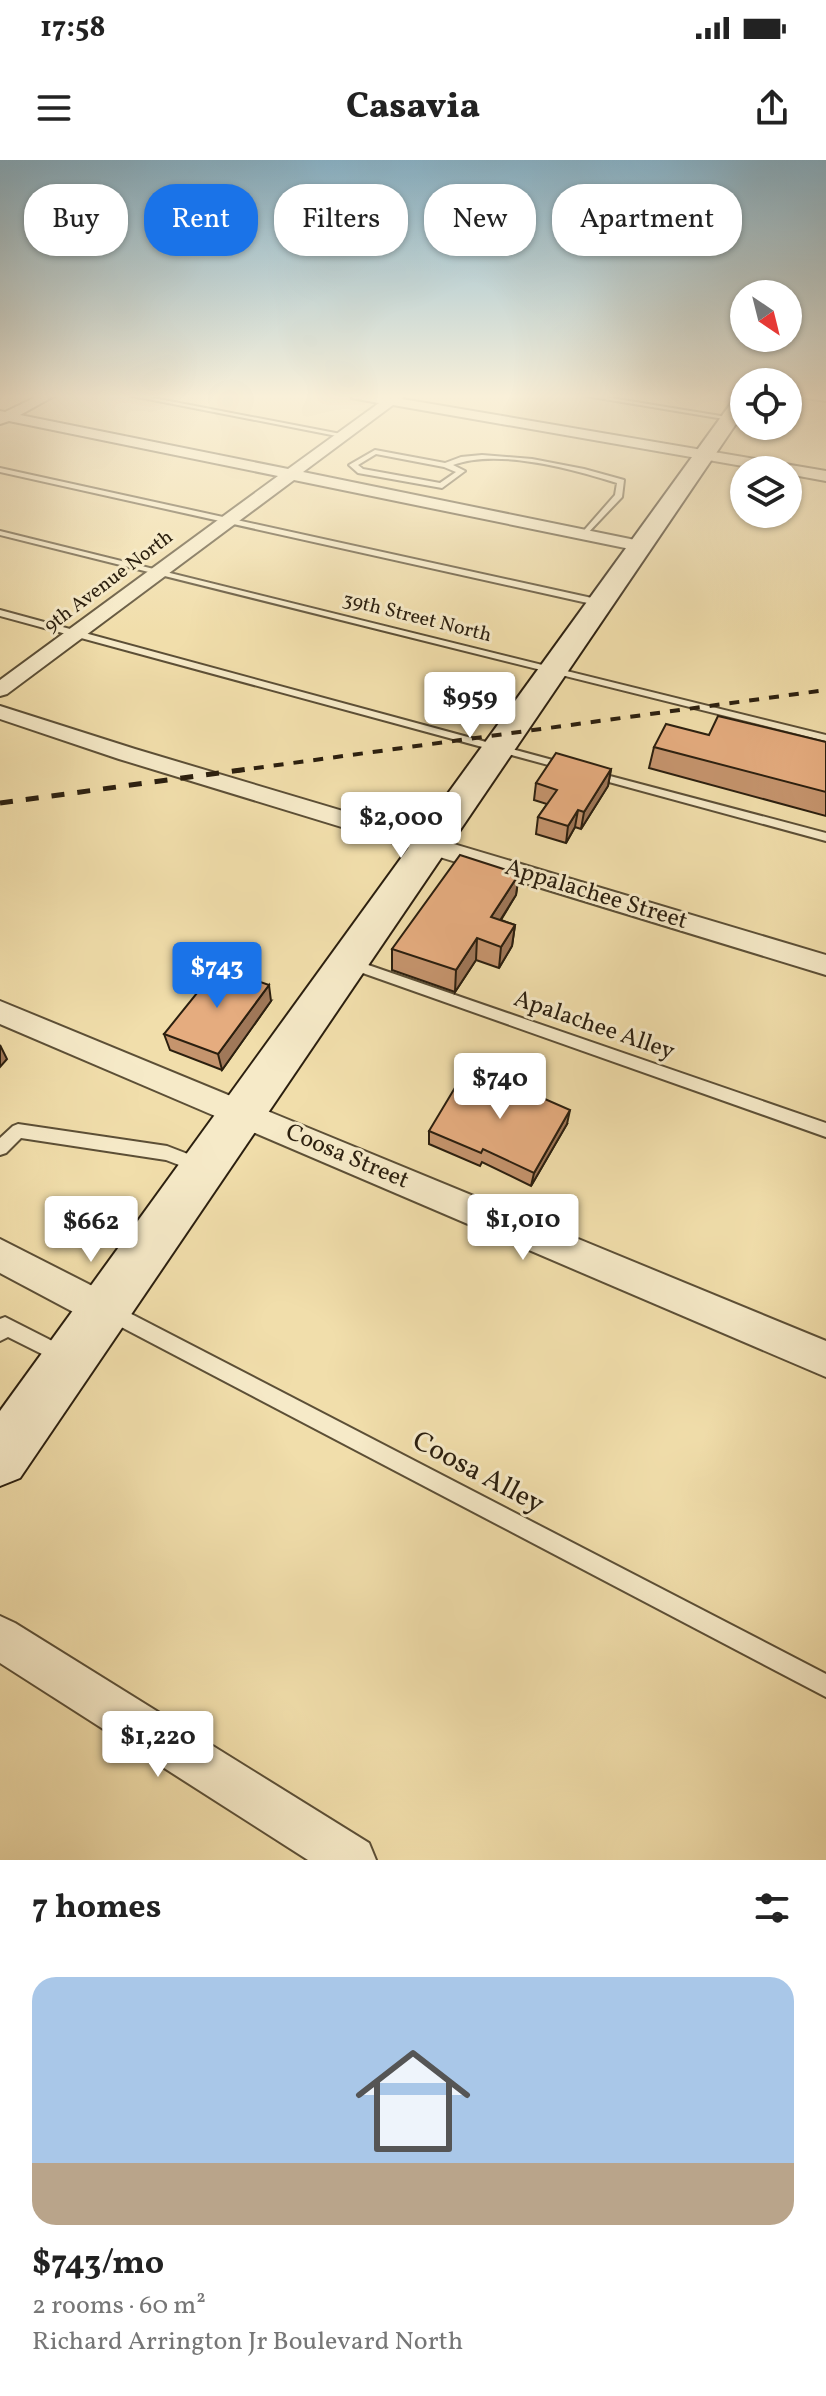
<!DOCTYPE html>
<meta charset="utf-8">
<style>
:root{--surface:#fff;--page:#f2f2f2;--text:#222;--muted:#767676;--line:#e0e0e0;--accent:#1a73e8}
body{margin:0;font-family:Vollkorn,serif;background:var(--page);color:var(--text);height:100vh;display:flex;flex-direction:column;font-size:30px;white-space:nowrap}
*{box-sizing:border-box;margin:0}
p{font-size:26px;color:var(--muted)}
.icon{flex:none;width:44px;height:44px;fill:none;stroke:currentColor;stroke-width:2;stroke-linecap:round;stroke-linejoin:round}
.map{position:relative;height:1700px;overflow:hidden}
.panel{display:flex;flex-direction:column;background:var(--surface);flex:1}
.panel>*{flex:none}
.banner{position:absolute;left:24px;top:24px;width:778px;height:72px;display:flex;gap:16px}
.needle{width:52px;rotate:145deg}
.tools{position:absolute;left:730px;top:120px;display:grid;gap:16px}
.tools a{display:grid;place-items:center;width:72px;height:72px;border-radius:50%;background:var(--surface);box-shadow:0 2px 6px #0004;font-size:40px}
.price{position:absolute;translate:-50% -68px;padding:0 18px;border-radius:8px;background:#fff;color:#222;font-size:26px;line-height:52px;filter:drop-shadow(0 2px 4px #0008)}
.price::after{content:'';position:absolute;left:50%;top:48px;width:24px;height:18px;margin-left:-12px;background:inherit;clip-path:polygon(0 0,100% 0,50% 100%)}
.price.current{background:var(--accent);color:#fff}
ul{padding:0;list-style:none}
li{display:grid;align-content:center;gap:16px;height:424px;padding:0 32px}
li+li{border-top:2px solid var(--line)}
li span{display:grid;place-items:center;height:248px;border-radius:24px;color:#555}
li>.icon{margin-inline-start:auto}
span .icon{width:144px;height:144px;fill:#fffc;stroke-width:1}
li b{font-size:34px}
h2{display:flex;justify-content:space-between;align-items:center;height:96px;padding:0 32px;font-size:34px}
.tag{padding:0 28px;border-radius:32px;background:var(--surface);box-shadow:0 2px 6px #0004;font-size:28px;line-height:72px}
.tag.current{background:var(--accent);color:#fff}
.status{display:flex;justify-content:space-between;align-items:center;height:56px;padding:0 40px;background:var(--surface);direction:ltr}
.status svg{height:22px;fill:currentColor}
header{display:flex;justify-content:space-between;align-items:center;height:104px;padding:0 32px;background:var(--surface);font-size:36px;font-weight:800}
.map>svg:first-child{display:block}
</style>
<div class="status"><b>17:58</b><svg viewBox="0 0 49 12"><path d="M0 12V9h3v3zM5 12V6h3v6zM10 12V3h3v9zM15 12V0h3v12zM26 1h20v11H26zM47 4h2v5h-2z"/></svg></div>
<header><svg class="icon" aria-label="menu" viewBox="0 0 24 24"><path d="M4 6h16M4 12h16M4 18h16"/></svg>Casavia<svg class="icon" aria-label="share" viewBox="0 0 24 24"><path d="M12 15V3M7 8l5-5 5 5M5 13v7h14v-7"/></svg></header>
<div class="map">
<svg width="826" height="1700" viewBox="0 0 826 1700">
<rect width="100%" height="100%" fill="#f1deab"/>
<filter id="stains"><feTurbulence type="fractalNoise" baseFrequency=".0025" numOctaves="4"/><feColorMatrix values="0 0 0 0 .2 0 0 0 0 .09 0 0 0 0 .02 0 0 0 .5 -.17"/></filter>
<radialGradient id="worn" r=".72"><stop offset=".6" stop-color="#630" stop-opacity="0"/><stop offset="1" stop-color="#630" stop-opacity=".3"/></radialGradient>
<g fill="none" stroke-linecap="round" stroke-linejoin="round">
<!-- lane casing -->
<g stroke="#5c4f36" stroke-width="4">
<g id="lane">
<path d="M127 235H138L346 275 342 277Z"/>
<path d="M580 235H593L733 258 730 260Z"/>
<path d="M375 290 445 303 461 297 482 295 532 299 584 309 624 320 622 337 584 377 580 375 615 335 617 323C573 309 497 288 453 305L465 311 442 328 358 313 349 305ZM376 294 444 307 456 312 440 323 363 309 358 305Z"/>
<path d="M0 308 601 440 606 443 601 446 0 312Z"/>
<path d="M0 371 826 575V581L0 375Z"/>
<path d="M0 450 571 605 573 607 571 609H563L0 456Z"/>
<path d="M591 611 826 673V681L587 616V612Z"/>
<path d="M348 798 826 963V977L343 806 341 803 343 800Z"/>
<path d="M18 964 167 986 206 1001 208 1006 206 1011 200 1013 166 1000 21 978 6 993 0 995V978L13 966Z"/>
<path d="M112 1144 826 1514V1537L106 1159 103 1153 106 1147Z"/>
<path d="M5 1157 68 1189 71 1195 68 1201 62 1204 8 1177 0 1181V1159Z"/>
</g>
</g>
<!-- street casing -->
<g stroke="#5c4f36" stroke-width="4">
<g id="street">
<path d="M40 235H56L20 255 288 309 379 243 352 238 351 235H404L402 239 826 311V321L788 314V310H765L393 245 303 312 640 381 648 386 640 391 294 320 7 534 0 536V520L278 316 9 261 0 264V251L5 252Z"/>
<path d="M804 235H826V241L806 238Z"/>
<path d="M0 546 135 589 826 795V815L119 599 0 559Z"/>
<path d="M0 841 826 1181V1217L0 864Z"/>
<path d="M0 1079 116 1138 122 1150 116 1162 104 1167 92 1162 0 1113Z"/>
<path d="M0 1456 15 1463 369 1683 376 1700H308L0 1503Z"/>
</g>
</g>
<!-- secondary casing -->
<g stroke="#2b1f0f" stroke-width="4">
<path id="secondary" d="M737 235H744V252L20 1318 0 1326V1251Z"/>
</g>
<!-- lane -->
<use href="#lane" fill="#f6eac8" fill-rule="evenodd"/>
<!-- street -->
<use href="#street" fill="#f6eac8" fill-rule="evenodd"/>
<!-- secondary -->
<use href="#secondary" fill="#f6eac8" fill-rule="evenodd"/>
<!-- rail-far1 -->
<path stroke="#2b1f0f" stroke-width="4" stroke-dasharray="10 10" stroke-linecap="butt" d="M234 611 826 530"/>
<!-- rail -->
<path stroke="#2b1f0f" stroke-width="5" stroke-dasharray="13 13" stroke-linecap="butt" d="M0 643 248 609"/>
</g>
<!-- wall -->
<g fill="#c5946d" stroke="#2b1f0f" stroke-width="2">
<path d="M709 575 826 582V656L649 608 654 587Z"/>
<path d="M611 609 608 626 581 669 575 667 566 683 536 674 538 657 547 644 534 640 536 623Z"/>
<path d="M519 714 516 735 501 760 515 765 512 786 499 808 476 800 455 832 392 810V789Z"/>
<path d="M271 841 222 910 170 890 164 874Z"/>
<path d="M567 964 531 1026 482 1002 480 1006 429 984V971Z"/>
</g>
<!-- shaded-wall -->
<g fill="#a07859" stroke="#2b1f0f" stroke-width="2">
<path d="M611 609 608 626 581 669 584 652Z"/>
<path d="M578 650 575 667 566 683 568 666Z"/>
<path d="M519 714 516 735 489 778 491 757Z"/>
<path d="M515 765 512 786 499 808 501 787Z"/>
<path d="M477 778 476 800 455 832 456 810Z"/>
<path d="M269 825 271 841 222 910 218 894Z"/>
<path d="M0 885 7 899 0 907Z"/>
<path d="M570 950 567 964 531 1026 534 1013Z"/>
</g>
<!-- building -->
<g fill="#e5ac7f" stroke="#2b1f0f" stroke-width="2">
<path d="M718 556 826 582V632L654 587 666 564 709 575Z"/>
<path d="M556 593 611 609 584 652 578 650 568 666 538 657 557 630 536 623Z"/>
<path d="M460 695 519 714 491 757 515 765 501 787 477 778 456 810 392 789Z"/>
<path d="M218 807 269 825 218 894 164 874Z"/>
<path d="M465 911 527 936 529 932 570 950 534 1013 483 989 481 993 429 971Z"/>
</g>
<!-- sky -->
<linearGradient id="sky" x2="0" y2="1"><stop stop-color="#89b7cf"/><stop offset="0.5" stop-color="#f9f0d9"/><stop offset="1" stop-color="#f9f0d9" stop-opacity="0"/></linearGradient>
<rect width="826" height="473" fill="url(#sky)"/>
<g text-anchor="middle" dominant-baseline="central" stroke-width="6" stroke-linejoin="round" paint-order="stroke">
<!-- far-street labels -->
<g font-size="20" fill="#2b1f0f" stroke="#f6eac8">
<text transform="translate(109 422) rotate(-37)">9th Avenue North</text>
<text transform="translate(417 458) rotate(14)">39th Street North</text>
</g>
<!-- street labels -->
<g font-size="24" fill="#2b1f0f" stroke="#f6eac8">
<text transform="translate(596 735) rotate(17)">Appalachee Street</text>
<text transform="translate(594 866) rotate(19)">Apalachee Alley</text>
<text transform="translate(347 997) rotate(23)">Coosa Street</text>
</g>
<!-- near-street labels -->
<g font-size="28" fill="#2b1f0f" stroke="#f6eac8">
<text transform="translate(478 1313) rotate(28)">Coosa Alley</text>
</g>
</g>
<rect width="100%" height="100%" filter="url(#stains)"/>
<rect width="100%" height="100%" fill="url(#worn)"/>
</svg>
<div class="tools">
<a><svg class="needle" viewBox="-14 -14 28 28"><path d="M0-13l5 13h-10z" fill="#e53935"/><path d="M0 13l5-13h-10z" fill="#767676"/></svg></a>
<a><svg class="icon" aria-label="locate" viewBox="0 0 24 24"><circle cx="12" cy="12" r="6"/><path d="M12 2v4M12 18v4M2 12h4M18 12h4"/></svg></a>
<a><svg class="icon" aria-label="layers" viewBox="0 0 24 24"><path d="M12 4l9 5-9 5-9-5zM3 14l9 5 9-5"/></svg></a>
</div>
<b class="price" style="left:470px;top:580px">$959</b>
<b class="price" style="left:401px;top:700px">$2,000</b>
<b class="price current" style="left:217px;top:850px">$743</b>
<b class="price" style="left:500px;top:961px">$740</b>
<b class="price" style="left:523px;top:1102px">$1,010</b>
<b class="price" style="left:91px;top:1104px">$662</b>
<b class="price" style="left:158px;top:1619px">$1,220</b>
<div class="banner">
<a class="tag">Buy</a>
<a class="tag current">Rent</a>
<a class="tag">Filters</a>
<a class="tag">New</a>
<a class="tag">Apartment</a>
</div>
</div>
<section class="panel">
<h2>7 homes<svg class="icon" aria-label="filters" viewBox="0 0 24 24"><path d="M4 7h16M4 17h16"/><circle cx="9" cy="7" r="2"/><circle cx="15" cy="17" r="2"/></svg></h2>
<ul>
<li><span style="background:linear-gradient(#a9c7e8 75%,#b9a48a 0)"><svg class="icon" aria-label="home" viewBox="0 0 24 24"><path d="M3 11l9-7 9 7M6 9v11h12V9"/></svg></span><div><b>$743/mo</b><p>2 rooms · 60 m²</p><p>Richard Arrington Jr Boulevard North</p></div></li>
</ul>
</section>
